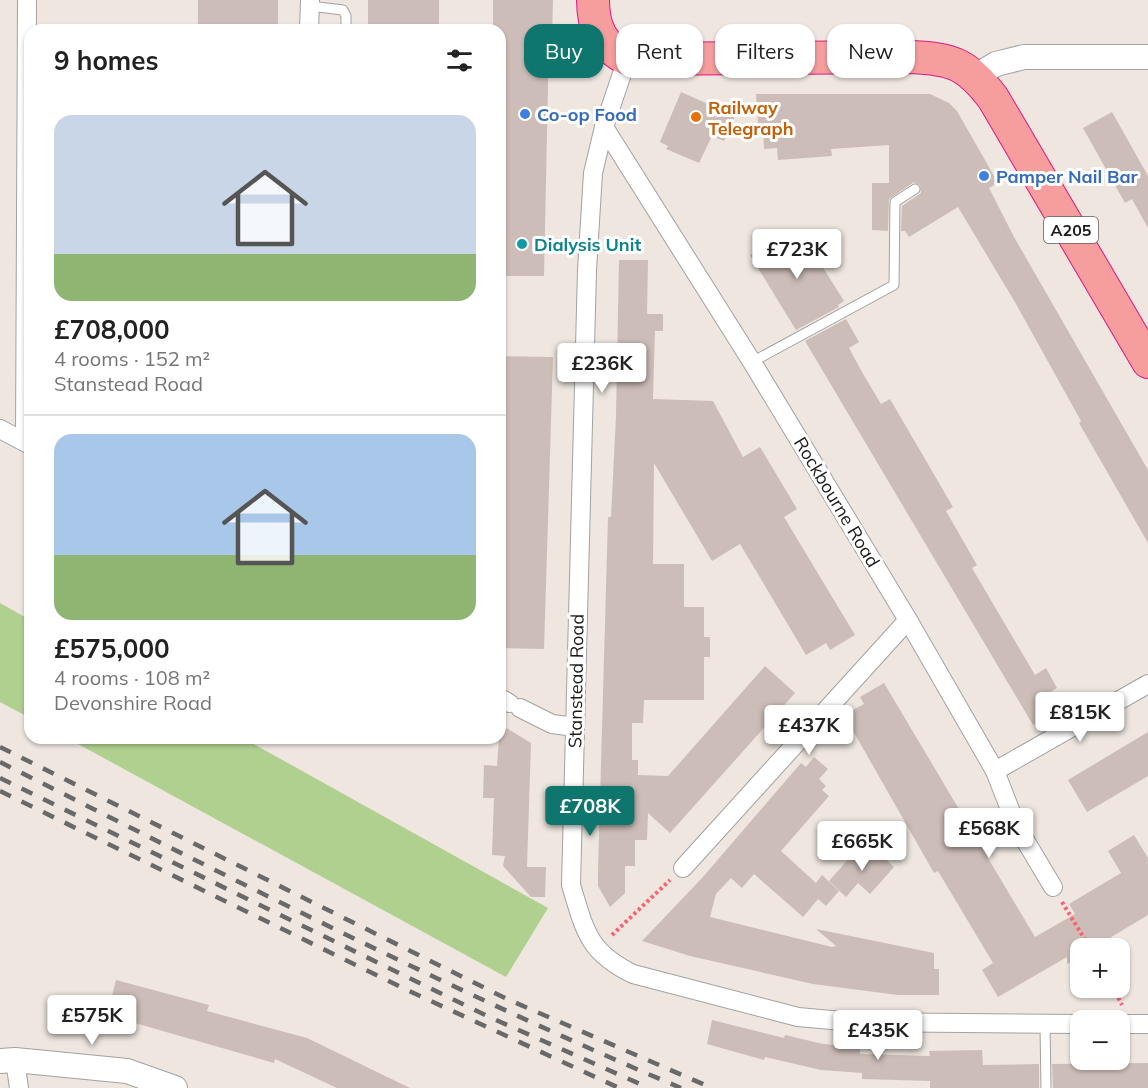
<!DOCTYPE html>
<meta charset="utf-8">
<style>
:root{--surface:#fff;--page:#f2f2f2;--text:#222;--muted:#767676;--line:#e0e0e0;--accent:#0f766e}
body{margin:0;font-family:Mulish,sans-serif;background:var(--page);color:var(--text);height:100vh;display:flex;flex-direction:column;font-size:22px;white-space:nowrap}
*{box-sizing:border-box;margin:0}
p{font-size:20px;color:var(--muted)}
.icon{flex:none;width:33px;height:33px;fill:none;stroke:currentColor;stroke-width:2;stroke-linecap:round;stroke-linejoin:round}
.map{position:relative;flex:1;overflow:hidden}
.drawer{position:absolute;left:24px;top:24px;width:482px;height:720px;display:flex;flex-direction:column;background:var(--surface);border-radius:18px;box-shadow:0 2px 4px #0004}
.drawer>*{flex:none}
.top-card{position:absolute;left:524px;top:24px;width:534px;height:54px;display:flex;gap:12px}
.buttons{position:absolute;left:1070px;top:938px;display:grid;gap:12px}
.buttons a{display:grid;place-items:center;width:60px;height:60px;border-radius:12px;background:var(--surface);box-shadow:0 2px 4px #0004;font-size:30px}
.price{position:absolute;translate:-50% -51px;padding:0 14px;border-radius:6px;background:#fff;color:#222;font-size:20px;line-height:39px;filter:drop-shadow(0 2px 3px #0008)}
.price::after{content:'';position:absolute;left:50%;top:36px;width:18px;height:14px;margin-left:-9px;background:inherit;clip-path:polygon(0 0,100% 0,50% 100%)}
.price.on{background:var(--accent);color:#fff}
ul{padding:0;list-style:none}
li{display:grid;align-content:center;gap:12px;height:318px;padding:0 30px}
li+li{border-top:2px solid var(--line)}
li span{display:grid;place-items:center;height:186px;border-radius:18px;color:#555}
li>.icon{margin-inline-start:auto}
span .icon{width:108px;height:108px;fill:#fffc;stroke-width:1}
li b{font-size:26px}
h2{display:flex;justify-content:space-between;align-items:center;height:72px;padding:0 30px;font-size:26px}
.tag{padding:0 21px;border-radius:18px;background:var(--surface);box-shadow:0 2px 4px #0004;font-size:21px;line-height:54px}
.tag.on{background:var(--accent);color:#fff}
.map>svg:first-child{display:block}
</style>
<div class="map">
<svg width="1148" height="1088" viewBox="0 0 1148 1088">
<rect width="100%" height="100%" fill="#eee6df"/>
<!-- forest -->
<g fill="#b0d090">
<path d="M0 603 30 620V718L0 702Z"/>
<path d="M67 738H243L548 908 506 977Z"/>
</g>
<!-- building -->
<g fill="#cdbdb8">
<rect x="198" y="0" width="80" height="30"/>
<rect x="368" y="0" width="71" height="30"/>
<path d="M493 0H553L552 38H549L544 276H500V30H493Z"/>
<path d="M681 92 735 116 724 141 712 136 699 163 666 149 668 146 660 142Z"/>
<path d="M756 94H930L949 103 957 111 998 183 989 188 1014 237 1148 470V543L1079 423 1081 421 1016 304 958 207 909 237 905 231H901L902 206 921 193 920 185 914 182 889 199 888 231 872 230V183H889V145L831 149 832 156 778 160 777 148 764 149 763 125H758Z"/>
<path d="M1112 112 1148 176V228L1132 199 1125 203 1083 128Z"/>
<path d="M800 231 844 301 838 305 839 307 796 330 750 255 776 238 779 244Z"/>
<path d="M619 260H648L647 314H663V331H655L653 399 713 401 743 457 760 447 797 509 784 517 855 635 830 650 826 643 806 655 740 544 712 561 654 463 653 564H684V607H704V637H710V657H704V700H644L643 723H632V760H638V775L668 776 765 666 795 693 670 833 648 813 647 840H635V866H625V893L610 907 598 886V870L608 517H611L616 416Z"/>
<path d="M846 319 859 342 849 348 862 372 881 404 890 399 953 507 946 511 977 565 972 568 1035 675 1046 668 1057 688 1047 694 1057 711 1033 725 805 341Z"/>
<path d="M500 356 553 357 544 649 500 648Z"/>
<path d="M884 683 1035 937 1075 914 1069 904 1121 873 1108 851 1134 835 1148 858V915L1093 948H1080V956L1067 964V957L998 997 982 970 993 963 938 871 934 873 844 715 864 704 860 697Z"/>
<path d="M500 724 531 743 527 867H546L545 897H531L503 866 505 856 492 855 494 798H483L484 765 497 766Z"/>
<path d="M1148 732V776L1087 812 1068 780Z"/>
<path d="M814 757 828 769 819 779 826 786 822 790 829 796 781 851 816 883 822 875 839 891 826 906 818 899 803 917 754 874 742 888 731 878 716 894 710 917 832 947 836 946 816 929 934 953V969H939V995H898L813 984 690 956 642 941 702 878 801 763 806 767Z"/>
<path d="M872 846 894 867 870 894 858 883 846 897 829 881 859 847 865 853Z"/>
<path d="M116 980 209 1005 207 1011 307 1038 410 1088H337L275 1059 274 1063 107 1015Z"/>
<path d="M712 1020 784 1038 785 1035 823 1044 860 1047V1054L930 1056 929 1051 982 1050 983 1065 1039 1064V1088H930V1081L862 1079V1073L821 1070 765 1057 764 1060 707 1044Z"/>
<path d="M1148 1063V1088H1053L1052 1064Z"/>
</g>
<g fill="none" stroke-linecap="round" stroke-linejoin="round">
<!-- service casing -->
<g stroke="#a2a2a2" stroke-width="11">
<g id="service">
<path d="M310 6 343 10 346 16V30"/>
<path d="M752 362 894 285 895 202 915 189"/>
<path d="M1045 1025 1046 1088"/>
</g>
</g>
<!-- minor casing -->
<g stroke="#a2a2a2" stroke-width="20">
<g id="minor">
<path d="M309 30 310 0"/>
<path d="M627 59 604 127 593 173 587 270 571 885C585 931 588 952 633 974L798 1017 854 1022 1080 1024"/>
<path d="M604 127 752 362 908 620 995 771 1016 825 1053 887"/>
<path d="M0 429 30 445"/>
<path d="M25 442 27 0"/>
<path d="M500 698 509 703"/>
<path d="M520 708 552 724 575 727"/>
<path d="M995 771 1148 684"/>
<path d="M683 868 908 620"/>
<path d="M1119 1024H1148"/>
<path d="M15 1060 19 1088"/>
</g>
</g>
<!-- tertiary casing -->
<g stroke="#a2a2a2" stroke-width="26">
<g id="tertiary">
<path d="M976 76 996 64 1024 57H1148"/>
<path d="M0 1061 15 1060 127 1071 175 1088"/>
</g>
</g>
<!-- trunk casing -->
<g stroke="#e11686" stroke-width="34">
<path id="trunk" d="M593 0C593 28 602 46 627 59L912 57C953 59 967 64 993 98L1148 362"/>
</g>
<!-- path -->
<g stroke="#ff5f6f" stroke-width="4" stroke-dasharray="3 3" stroke-linecap="butt">
<path d="M1062 902 1090 948"/>
<path d="M612 935 670 880"/>
<path d="M1113 987 1122 1005"/>
</g>
<!-- service -->
<use href="#service" stroke="#fff" stroke-width="9"/>
<!-- minor -->
<use href="#minor" stroke="#fff" stroke-width="18"/>
<!-- tertiary -->
<use href="#tertiary" stroke="#fff" stroke-width="24"/>
<!-- trunk -->
<use href="#trunk" stroke="#f69d9e" stroke-width="32"/>
<!-- rail -->
<g stroke="#696969" stroke-width="4.5" stroke-dasharray="12 12" stroke-linecap="butt">
<path d="M0 747 507 999 712 1088"/>
<path d="M0 762C225 875 449 990 681 1088"/>
<path d="M0 778 487 1016 649 1088"/>
<path d="M0 791 407 990 619 1088"/>
</g>
</g>
<!-- markers -->
<g fill="#3f7fe0" stroke="#fff" stroke-width="2">
<circle cx="525" cy="114" r="6"/>
<circle cx="984" cy="176" r="6"/>
</g>
<circle fill="#e8710a" stroke="#fff" stroke-width="2" cx="696" cy="117" r="6"/>
<circle fill="#0f9aa8" stroke="#fff" stroke-width="2" cx="522" cy="244" r="6"/>
<g text-anchor="middle" dominant-baseline="central" stroke-width="6" stroke-linejoin="round" paint-order="stroke">
<!-- shield labels -->
<rect fill="#fff" stroke="#5f5f5f" stroke-width="1.5" x="1044" y="217" width="54" height="26" rx="4.5"/>
<g font-size="16" font-weight="bold" fill="#1b1b1b">
<text x="1071" y="230">A205</text>
</g>
<!-- food labels -->
<g font-size="18" font-weight="bold" fill="#c56008" stroke="#fff" text-anchor="start">
<text x="708" y="107">Railway<tspan x="708" dy="21">Telegraph</tspan></text>
</g>
<!-- shop labels -->
<g font-size="18" font-weight="bold" fill="#366cbe" stroke="#fff" text-anchor="start">
<text x="537" y="114">Co-op Food</text>
<text x="996" y="176">Pamper Nail Bar</text>
</g>
<!-- culture labels -->
<g font-size="18" font-weight="bold" fill="#0d838f" stroke="#fff" text-anchor="start">
<text x="534" y="244">Dialysis Unit</text>
</g>
<!-- street labels -->
<g font-size="18" fill="#1b1b1b" stroke="#fff">
<text transform="translate(837 502) rotate(59)">Rockbourne Road</text>
<text transform="translate(576 681) rotate(-89)">Stanstead Road</text>
</g>
</g>
</svg>
<div class="buttons">
<a>+</a>
<a>−</a>
</div>
<b class="price" style="left:797px;top:280px">£723K</b>
<b class="price" style="left:602px;top:394px">£236K</b>
<b class="price" style="left:1080px;top:743px">£815K</b>
<b class="price" style="left:809px;top:756px">£437K</b>
<b class="price on" style="left:590px;top:837px">£708K</b>
<b class="price" style="left:989px;top:859px">£568K</b>
<b class="price" style="left:862px;top:872px">£665K</b>
<b class="price" style="left:92px;top:1046px">£575K</b>
<b class="price" style="left:878px;top:1061px">£435K</b>
<div class="top-card">
<a class="tag on">Buy</a>
<a class="tag">Rent</a>
<a class="tag">Filters</a>
<a class="tag">New</a>
</div>
<section class="drawer">
<h2>9 homes<svg class="icon" aria-label="filters" viewBox="0 0 24 24"><path d="M4 7h16M4 17h16"/><circle cx="9" cy="7" r="2"/><circle cx="15" cy="17" r="2"/></svg></h2>
<ul>
<li><span style="background:linear-gradient(#c9d6e8 75%,#8fb573 0)"><svg class="icon" aria-label="home" viewBox="0 0 24 24"><path d="M3 11l9-7 9 7M6 9v11h12V9"/></svg></span><div><b>£708,000</b><p>4 rooms · 152 m²</p><p>Stanstead Road</p></div></li>
<li><span style="background:linear-gradient(#a9c7e8 65%,#8fb573 0)"><svg class="icon" aria-label="home" viewBox="0 0 24 24"><path d="M3 11l9-7 9 7M6 9v11h12V9"/></svg></span><div><b>£575,000</b><p>4 rooms · 108 m²</p><p>Devonshire Road</p></div></li>
</ul>
</section>
</div>
